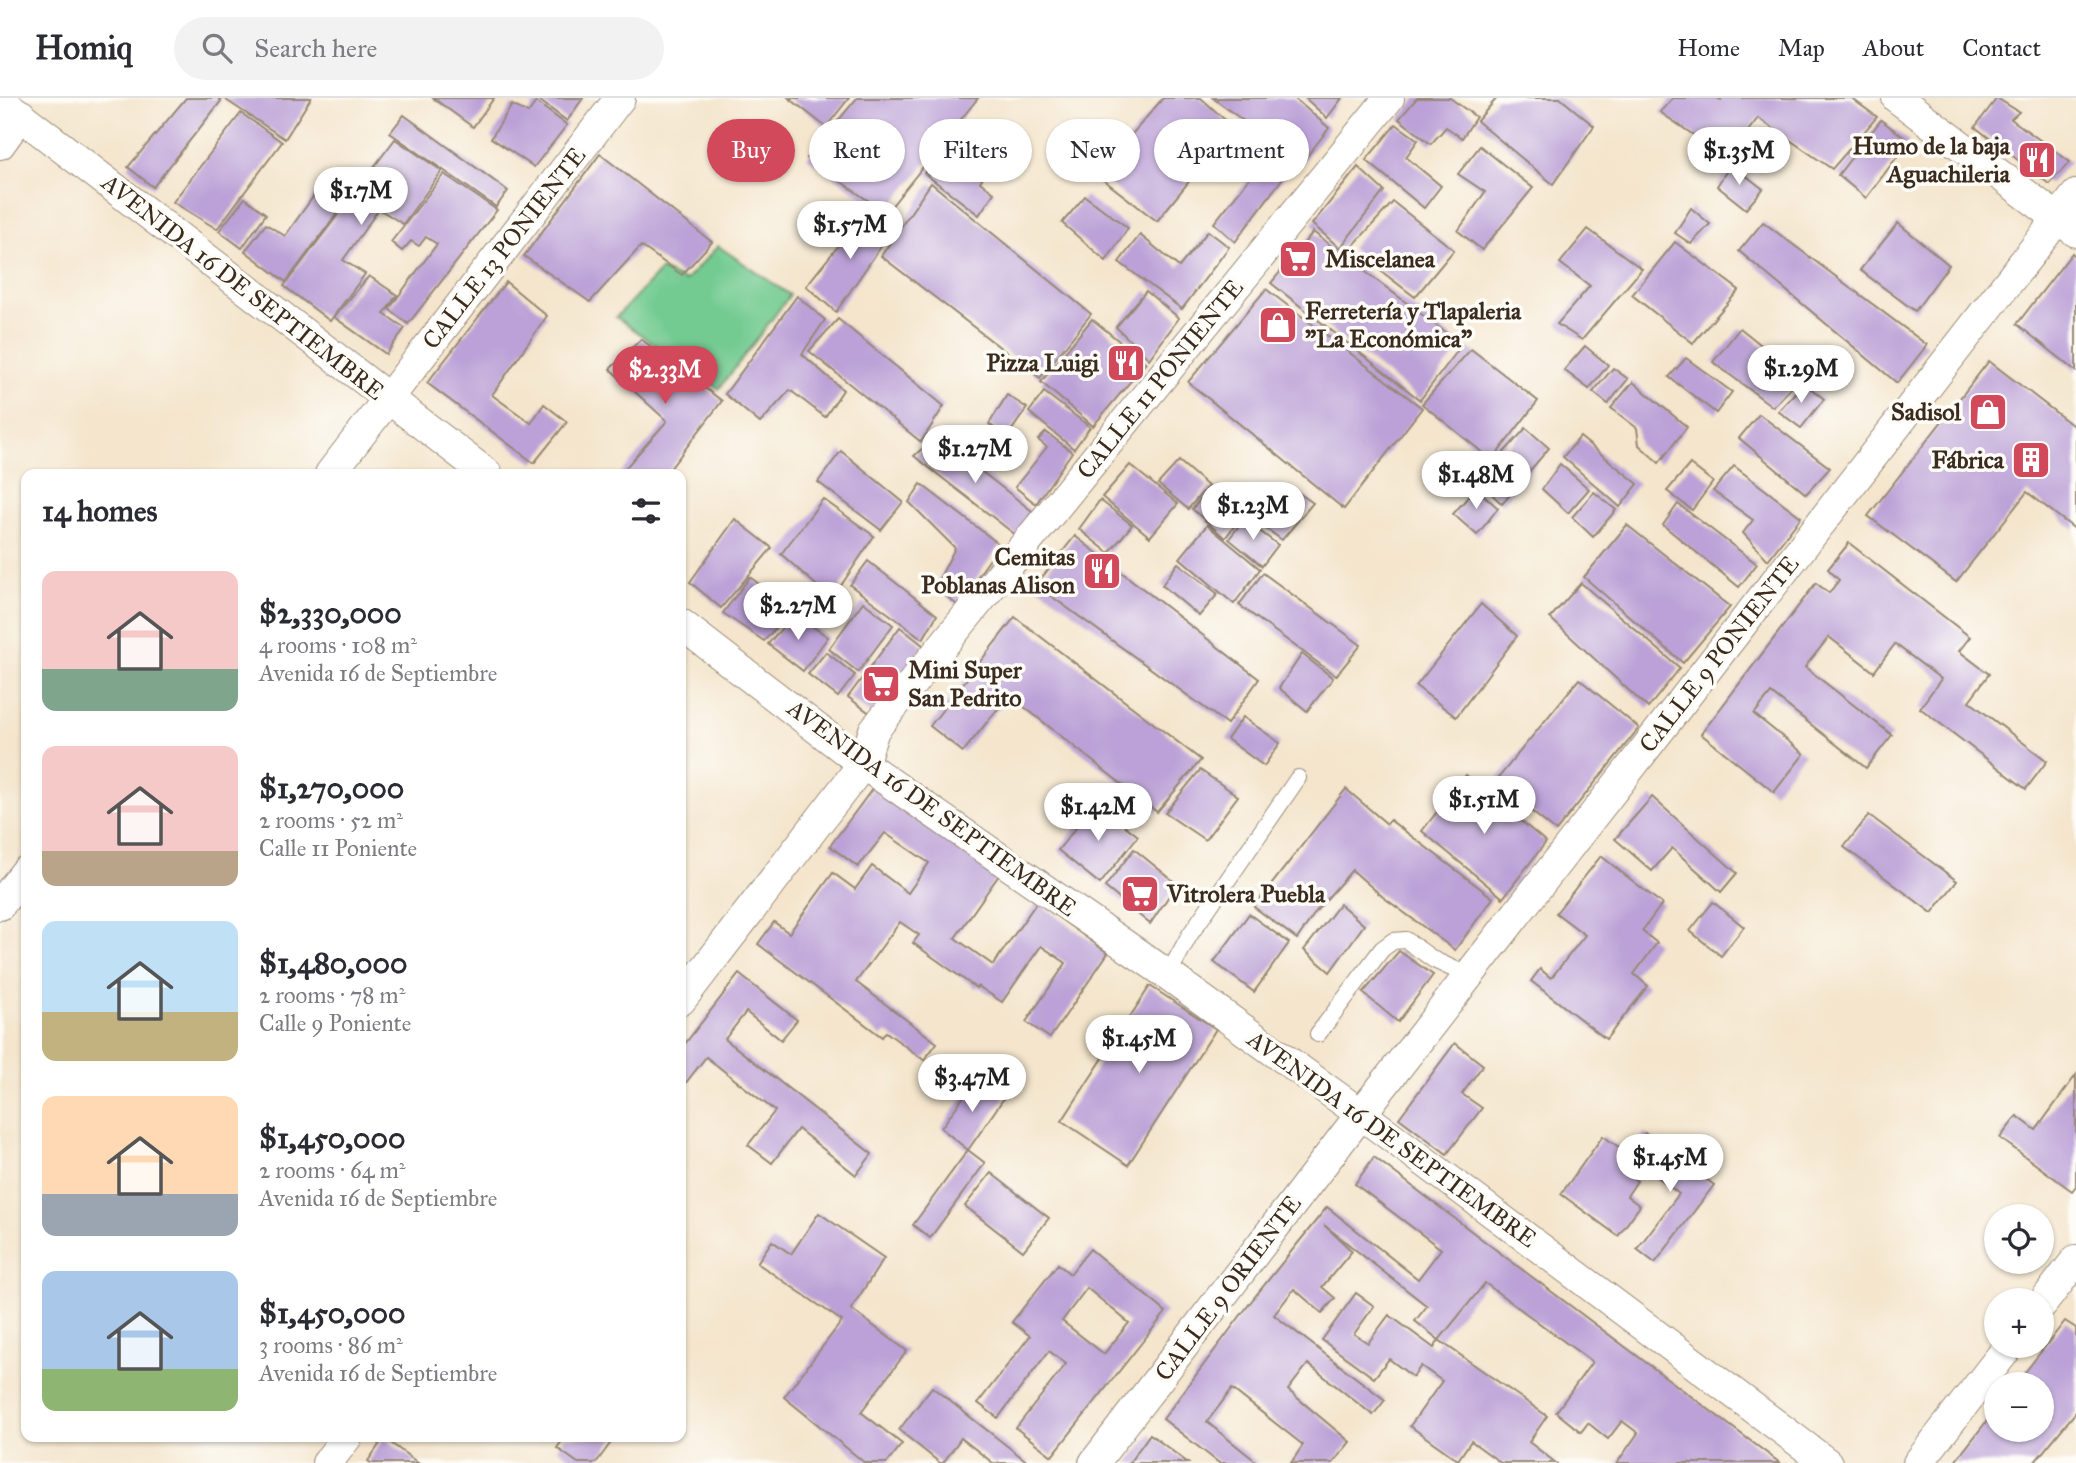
<!DOCTYPE html>
<meta charset="utf-8">
<style>
:root{--surface:#fff;--page:#f2f2f3;--text:#2b2b33;--muted:#7c7c81;--line:#e1e1e2;--accent:#d1495b}
body{margin:0;font-family:"IM FELL Great Primer",serif;background:var(--page);color:var(--text);height:100vh;display:flex;flex-direction:column;font-size:26px;white-space:nowrap}
*{box-sizing:border-box;margin:0}
p{font-size:23px;color:var(--muted)}
.icon{flex:none;width:38px;height:38px;fill:none;stroke:currentColor;stroke-width:2;stroke-linecap:round;stroke-linejoin:round}
.map{position:relative;flex:1;overflow:hidden}
.side{position:absolute;left:21px;top:371px;width:665px;height:973px;display:flex;flex-direction:column;background:var(--surface);border-radius:14px;box-shadow:0 2px 5px #0004}
.side>*{flex:none}
.hud{position:absolute;left:707px;top:21px;width:665px;height:63px;display:flex;gap:14px}
.tools{position:absolute;left:1984px;top:1106px;display:grid;gap:14px}
.tools a{display:grid;place-items:center;width:70px;height:70px;border-radius:50%;background:var(--surface);box-shadow:0 2px 5px #0004;font-size:35px}
.price{position:absolute;translate:-50% -60px;padding:0 16px;border-radius:24px;background:#fff;color:#222;font-size:23px;line-height:46px;filter:drop-shadow(0 2px 4px #0008)}
.price::after{content:'';position:absolute;left:50%;top:42px;width:21px;height:16px;margin-left:-10px;background:inherit;clip-path:polygon(0 0,100% 0,50% 100%)}
.price.on{background:var(--accent);color:#fff}
ul{padding:0;list-style:none}
li{display:flex;align-items:center;gap:21px;height:175px;padding:0 21px}
li span{display:grid;place-items:center;flex:none;width:196px;height:140px;border-radius:14px;color:#555}
li>.icon{margin-inline-start:auto}
span .icon{width:84px;height:84px;fill:#fffc;stroke-width:1}
li b{font-size:30px}
h2{display:flex;justify-content:space-between;align-items:center;height:84px;padding:0 21px;font-size:30px}
.pill{padding:0 24px;border-radius:32px;background:var(--surface);box-shadow:0 2px 5px #0004;font-size:24px;line-height:63px}
.pill.on{background:var(--accent);color:#fff}
header{display:flex;align-items:center;gap:42px;box-sizing:border-box;height:98px;padding:0 35px;background:var(--surface);border-bottom:2px solid var(--line)}
header strong{font-size:33px}
nav{display:flex;gap:38px;margin-inline-start:auto;font-size:24px}
.search{width:490px;height:63px;background:var(--page);display:flex;align-items:center;gap:18px;box-sizing:border-box;padding:0 24px;border-radius:38px;color:var(--muted);font-size:26px}
.map>svg:first-child{display:block}
</style>
<header>
<strong>Homiq</strong>
<div class="search"><svg class="icon" aria-label="search" viewBox="0 0 24 24"><circle cx="10" cy="10" r="6"/><path d="M15 15l6 6"/></svg>Search here</div>
<nav><a>Home</a><a>Map</a><a>About</a><a>Contact</a></nav>
</header>
<div class="map">
<svg width="2076" height="1365" viewBox="0 0 2076 1365">
<rect width="100%" height="100%" fill="#fdfcf7"/>
<filter id="ink" filterUnits="userSpaceOnUse"><feTurbulence type="fractalNoise" baseFrequency=".0143" numOctaves="2"/><feDisplacementMap in="SourceGraphic" scale="14" xChannelSelector="R" yChannelSelector="G"/><feConvolveMatrix kernelMatrix="1 2 1 2 8 2 1 2 1" color-interpolation-filters="sRGB"/></filter>
<filter id="wash" filterUnits="userSpaceOnUse"><feTurbulence type="fractalNoise" baseFrequency=".00686" numOctaves="4" result="noise"/><feDisplacementMap in="SourceGraphic" scale="28" xChannelSelector="R" yChannelSelector="G"/><feGaussianBlur stdDeviation="1.57" result="paint"/><feColorMatrix in="noise" values="0 0 0 0 0 0 0 0 0 0 0 0 0 0 0 0 0 1.4 0 .05"/><feComposite in="paint" operator="in"/></filter>
<g filter="url(#wash)">
<rect width="100%" height="100%" fill="#f4e5cc"/>
<!-- green -->
<path fill="#73cb91" stroke="#577a58" stroke-width="2" d="M718 148 790 197 719 291 616 219 661 172 685 183Z"/>
<g id="blocks">
<!-- building -->
<g fill="#bba1d7" fill-rule="evenodd">
<path d="M186 0H218L221 3 153 89 128 69Z"/>
<path d="M223 0H311L285 41Z"/>
<path d="M433 0H494L473 29Z"/>
<path d="M536 0H583L567 23Z"/>
<path d="M789 0H849L826 29Z"/>
<path d="M857 0H978L886 115 807 60Z"/>
<path d="M1163 0H1201L1233 29 1157 123 1097 77Z"/>
<path d="M1213 0H1294L1329 30 1301 66Z"/>
<path d="M1305 0H1342L1327 20Z"/>
<path d="M1417 0H1450L1476 19 1462 40 1446 29 1431 46 1399 21Z"/>
<path d="M1497 0H1560L1594 28 1553 86 1477 23Z"/>
<path d="M1673 0H1717L1721 2 1722 0H1851L1877 19 1832 71 1758 20 1727 60 1660 14Z"/>
<path d="M1997 0 2019 14 2011 21 2070 64 2049 86 1975 29Z"/>
<path d="M536 4 567 27 534 69 491 40 512 7 528 15Z"/>
<path d="M241 15 282 44 217 131 173 104Z"/>
<path d="M404 17 508 93 496 109 390 35Z"/>
<path d="M1881 22 1909 43 1866 100 1838 77Z"/>
<path d="M1396 26 1418 42 1406 59 1441 88 1424 110 1366 62Z"/>
<path d="M395 41 442 73 403 126 379 111 343 162 365 176 330 223 284 188Z"/>
<path d="M972 46 994 61 980 84 994 95 979 117 924 75 940 57 955 68Z"/>
<path d="M1480 48 1533 90 1482 152 1458 133 1485 94 1458 76Z"/>
<path d="M1271 53 1291 69 1235 144 1214 125Z"/>
<path d="M600 56 712 144 682 177 641 148 590 204 524 158Z"/>
<path d="M1731 66 1763 91 1746 111 1717 88Z"/>
<path d="M1358 69 1384 93 1340 150 1312 126Z"/>
<path d="M444 76 497 112 408 226 389 211 437 146 426 139 419 148 411 143 402 153 391 144Z"/>
<path d="M323 85 347 102 286 184 245 153 266 126 285 138Z"/>
<path d="M931 85 1091 216 1040 280 881 158Z"/>
<path d="M1085 98 1128 130 1106 163 1062 125Z"/>
<path d="M245 100 266 116 242 150 219 133Z"/>
<path d="M1393 104 1454 152 1415 199 1351 150Z"/>
<path d="M1691 110 1710 126 1691 146 1675 135Z"/>
<path d="M867 112 893 131 836 214 806 188Z"/>
<path d="M1763 124 1927 247 1897 285 1739 153Z"/>
<path d="M1898 125 1949 167 1915 213 1860 172Z"/>
<path d="M1588 131 1642 171 1582 242 1557 226 1590 188 1560 165Z"/>
<path d="M1208 133 1229 149 1182 211 1119 164 1140 137 1179 169Z"/>
<path d="M1313 134 1462 247 1420 302 1271 185Z"/>
<path d="M1675 144 1739 192 1693 245 1632 197Z"/>
<path d="M2072 155 2076 159V273L2017 226Z"/>
<path d="M369 178 397 197 384 216 405 230 386 256 334 219Z"/>
<path d="M506 184 547 218 492 297 531 325 544 306 567 324 534 365 427 285Z"/>
<path d="M1266 191 1422 310 1344 411 1188 284Z"/>
<path d="M1146 193 1179 220 1149 261 1116 229Z"/>
<path d="M797 198 825 222 802 256 843 292 825 319 790 292 760 325 725 296Z"/>
<path d="M838 221 944 308 921 344 809 253Z"/>
<path d="M1092 221 1146 265 1093 328 1041 284Z"/>
<path d="M1740 230 1801 279 1773 309 1713 264Z"/>
<path d="M641 241 722 303 666 376H620L667 323 610 271Z"/>
<path d="M1585 248 1608 267 1589 291 1564 272Z"/>
<path d="M1471 251 1538 303 1492 362 1422 306Z"/>
<path d="M1686 260 1732 294 1716 315 1669 279Z"/>
<path d="M1989 263 2076 330V432L2027 394 1956 484 1868 418Z"/>
<path d="M1613 270 1628 281 1608 306 1593 294Z"/>
<path d="M1633 284 1687 329 1659 365 1639 347 1637 330 1611 310Z"/>
<path d="M1804 285 1824 301 1801 330 1778 313Z"/>
<path d="M1044 294 1090 329 1074 351 1029 314Z"/>
<path d="M1007 297 1027 310 1007 339 989 326Z"/>
<path d="M1759 316 1830 370 1806 396 1739 340Z"/>
<path d="M1526 330 1549 350 1502 406 1478 383Z"/>
<path d="M1046 334 1072 354 1036 406 1015 389 1047 349 1038 342Z"/>
<path d="M936 338 1032 413 1017 438 914 358Z"/>
<path d="M1580 339 1638 386 1620 409 1563 359Z"/>
<path d="M841 353 903 404 881 432 818 384Z"/>
<path d="M1179 363 1208 388 1188 411 1158 386Z"/>
<path d="M1560 366 1589 391 1568 415 1542 391Z"/>
<path d="M1690 366 1713 384 1692 412 1667 393Z"/>
<path d="M1130 367 1178 406 1150 439 1102 399Z"/>
<path d="M1734 368 1801 419 1768 462 1743 435 1753 422 1713 393Z"/>
<path d="M921 386 1000 447 957 507 935 489 955 450 909 404Z"/>
<path d="M1289 388 1313 405 1282 442 1258 425Z"/>
<path d="M1210 390 1243 417 1225 440 1192 411Z"/>
<path d="M1476 390 1498 410 1477 437 1453 416Z"/>
<path d="M1594 394 1616 412 1593 439 1572 419Z"/>
<path d="M823 401 874 438 832 501 781 456Z"/>
<path d="M1100 402 1132 427 1109 455 1079 431Z"/>
<path d="M1678 406 1757 466 1739 489 1663 427Z"/>
<path d="M735 421 772 450 721 510 690 484Z"/>
<path d="M1244 421 1278 447 1262 468 1229 441Z"/>
<path d="M1207 427 1260 471 1234 506 1180 460Z"/>
<path d="M1627 427 1730 509 1683 565 1584 479Z"/>
<path d="M1075 438 1259 581 1227 626 1036 487Z"/>
<path d="M1849 445 1970 539 1959 553 1989 576 1969 603 2047 663 2026 691 1920 610 1941 581 1895 546 1874 574 1829 539 1805 569 1892 637 1866 670 1771 595 1754 616 1804 656 1774 694 1701 636 1816 485 1829 495 1839 482 1828 471Z"/>
<path d="M868 463 937 517 923 541 850 487Z"/>
<path d="M1178 465 1218 496 1199 518 1162 487Z"/>
<path d="M1263 475 1361 547 1336 578 1239 507Z"/>
<path d="M750 479 792 512 764 543 723 515Z"/>
<path d="M1581 485 1680 570 1648 610 1550 520Z"/>
<path d="M863 504 893 527 858 574 829 551Z"/>
<path d="M1481 506 1517 538 1456 619 1416 588Z"/>
<path d="M794 516 828 539 803 573 768 546Z"/>
<path d="M1015 519 1201 662 1157 714 1009 597 963 654 930 628Z"/>
<path d="M900 529 924 548 871 616 848 599Z"/>
<path d="M826 554 855 577 838 599 808 576Z"/>
<path d="M1302 556 1333 580 1307 613 1279 590Z"/>
<path d="M1579 581 1639 630 1556 733 1495 684Z"/>
<path d="M1243 619 1280 645 1264 668 1227 641Z"/>
<path d="M1200 672 1238 698 1205 742 1165 715Z"/>
<path d="M1466 677 1546 744 1503 800 1422 733Z"/>
<path d="M876 686 999 777 955 840 993 867 1037 804 1108 855 1050 940 1026 924 1066 865 1041 848 1002 904 978 888 976 890 913 845 919 837 900 824 856 884 937 945 924 962 886 934 882 939 758 846 774 824 789 835 833 775 855 791 872 768 908 795 929 765 885 735 858 769 830 748Z"/>
<path d="M1346 691 1387 726 1390 722 1493 800 1455 852 1383 799 1352 772 1317 812 1297 841 1254 809Z"/>
<path d="M1652 699 1737 775 1721 794 1672 750 1652 773 1615 741Z"/>
<path d="M1096 705 1138 738 1100 786 1058 752Z"/>
<path d="M1869 717 1957 783 1932 815 1844 749Z"/>
<path d="M1134 751 1177 786 1150 826 1105 789Z"/>
<path d="M1601 758 1662 806 1642 833 1657 845 1634 876 1648 888 1606 941 1531 883 1540 871 1551 880 1585 837 1556 815Z"/>
<path d="M1713 804 1744 829 1721 858 1690 833Z"/>
<path d="M1340 806 1364 827 1330 874 1304 852Z"/>
<path d="M1249 816 1289 845 1254 894 1214 864Z"/>
<path d="M1399 853 1433 877 1398 924 1363 895Z"/>
<path d="M739 876 797 922 781 942 746 914 725 941 872 1056 856 1077 798 1031 772 1065 748 1047 775 1013 706 959 681 991V951Z"/>
<path d="M1150 888 1216 931 1128 1067 1062 1023Z"/>
<path d="M1455 945 1483 967 1462 996 1482 1010 1447 1056 1399 1020Z"/>
<path d="M2076 977V1088L2072 1093 2000 1040 2017 1018 2036 1032Z"/>
<path d="M977 980 1004 1000 968 1052 941 1030Z"/>
<path d="M1645 1035 1714 1087 1655 1165 1637 1151 1679 1096 1630 1057Z"/>
<path d="M1603 1038 1630 1057 1621 1071 1637 1083 1627 1098 1640 1108 1618 1138 1561 1096Z"/>
<path d="M968 1052 985 1065 930 1140 913 1127Z"/>
<path d="M1374 1059 1504 1158 1780 1365H1617L1638 1335 1622 1323 1608 1341 1588 1325 1581 1334 1556 1314 1592 1264 1485 1185 1439 1242 1547 1318 1529 1344 1556 1365H1501L1471 1343 1458 1362 1410 1328 1442 1283 1421 1268 1413 1279 1389 1261 1374 1280 1322 1242 1356 1195 1374 1208 1354 1236 1368 1245 1389 1217 1434 1250 1439 1242 1415 1223 1427 1208 1324 1127 1352 1153 1322 1189 1335 1200 1322 1215 1294 1191 1274 1217 1385 1302 1373 1317 1308 1266 1288 1292 1350 1344 1333 1365H1291L1303 1347 1232 1291 1207 1324 1258 1365H1219L1163 1321 1253 1201 1327 1109 1418 1181 1441 1151 1355 1086Z"/>
<path d="M991 1075 1049 1120 1023 1153 965 1108Z"/>
<path d="M819 1115 884 1160 851 1211 907 1253 861 1314 902 1346 887 1365H865L784 1299 842 1223 757 1165 772 1143 791 1156Z"/>
<path d="M1090 1151 1166 1214 1052 1358 1016 1330 1066 1266 1049 1253 998 1320 978 1305 1030 1238 1012 1224 1058 1166 1070 1176ZM1087 1190 1129 1225 1104 1256 1062 1223Z"/>
<path d="M2065 1223 2076 1230V1314L2034 1365H1954L1997 1310V1332H2042V1286H2016Z"/>
<path d="M932 1289 1029 1365H993L961 1340 943 1365H940L899 1332Z"/>
<path d="M1150 1336 1188 1365H1129Z"/>
<path d="M565 1339H615L596 1365H578L557 1350Z"/>
<path d="M384 1340 418 1365H371L368 1363Z"/>
</g>
</g>
</g>
<g filter="url(#ink)">
<use href="#blocks" fill-opacity="0" stroke="#988875" stroke-width="2"/>
<g fill="none" stroke-linecap="round" stroke-linejoin="round">
<!-- service casing -->
<g stroke="#988875" stroke-width="18">
<g id="service">
<path d="M1168 877 1189 838 1298 680"/>
<path d="M1318 936 1382 851 1393 843 1406 842 1434 862 1469 878"/>
</g>
</g>
<!-- minor casing -->
<g stroke="#988875" stroke-width="32">
<g id="minor">
<path d="M1897 0 2076 134"/>
<path d="M0 2 487 376"/>
<path d="M0 46 21 17"/>
<path d="M330 376 620 0"/>
<path d="M681 526 863 666 1168 877 1361 1016 1827 1365"/>
<path d="M0 807 26 773"/>
<path d="M681 902 863 666 874 632 1389 0"/>
<path d="M2042 1206 2076 1162"/>
<path d="M327 1365 347 1339"/>
<path d="M1094 1365 1361 1016 2076 97"/>
<path d="M1918 1365 2009 1248"/>
</g>
</g>
<!-- service -->
<use href="#service" stroke="#fff" stroke-width="16"/>
<!-- minor -->
<use href="#minor" stroke="#fff" stroke-width="30"/>
</g>
</g>
<!-- icons -->
<defs>
<g id="restaurant-square" transform="scale(2.0125)"><rect x="-9" y="-9" width="18" height="18" rx="4" fill="#d1495b" stroke="#fdfcf7"/><path d="M-5-6h1v4h1v-4h1v4h1v-4h1v5L-1.5 .5V6h-2V.5L-5-1ZM5-6V6H3V1.5H1.5Q1.5-4 5-6Z" fill="#fff"/></g>
<g id="supermarket-square" transform="scale(2.0125)"><rect x="-9" y="-9" width="18" height="18" rx="4" fill="#d1495b" stroke="#fdfcf7"/><path d="M-6-5.5h2.5l.6 2H6L4.5 2H-2.5L-4.4-4H-6ZM-1.5 3.2a1.3 1.3 0 1 0 .1 0ZM3 3.2a1.3 1.3 0 1 0 .1 0Z" fill="#fff"/></g>
<g id="shop-square" transform="scale(2.0125)"><rect x="-9" y="-9" width="18" height="18" rx="4" fill="#d1495b" stroke="#fdfcf7"/><path d="M-5-2.5h2.3a2.7 3.5 0 0 1 5.4 0H5L5.5 6h-11ZM-1.5-2.5h3a1.5 2.3 0 0 0-3 0Z" fill="#fff"/></g>
<g id="building-square" transform="scale(2.0125)"><rect x="-9" y="-9" width="18" height="18" rx="4" fill="#d1495b" stroke="#fdfcf7"/><path d="M-4-6H4V6H1V3H-1V6H-4ZM-2.5-4.3h1.7v1.8h-1.7ZM.8-4.3h1.7v1.8H.8ZM-2.5-1h1.7V.8h-1.7ZM.8-1h1.7V.8H.8Z" fill="#fff"/></g>
</defs>
<g fill-rule="evenodd">
<use href="#restaurant-square" x="2037" y="62"/>
<use href="#supermarket-square" x="1298" y="161"/>
<use href="#shop-square" x="1278" y="227"/>
<use href="#restaurant-square" x="1126" y="265"/>
<use href="#shop-square" x="1988" y="314"/>
<use href="#building-square" x="2031" y="362"/>
<use href="#restaurant-square" x="1102" y="473"/>
<use href="#supermarket-square" x="881" y="586"/>
<use href="#supermarket-square" x="1140" y="796"/>
</g>
<g text-anchor="middle" dominant-baseline="central" stroke-width="7" stroke-linejoin="round" paint-order="stroke">
<!-- poi labels -->
<g font-size="24" font-weight="bold" fill="#3b2a1e" stroke="#fdfcf7" text-anchor="end">
<text x="2010" y="48">Humo de la baja<tspan x="2010" dy="28">Aguachileria</tspan></text>
<text x="1325" y="161" text-anchor="start">Miscelanea</text>
<text x="1305" y="213" text-anchor="start">Ferretería y Tlapaleria<tspan x="1305" dy="28">"La Económica"</tspan></text>
<text x="1099" y="265">Pizza Luigi</text>
<text x="1961" y="314">Sadisol</text>
<text x="2004" y="362">Fábrica</text>
<text x="1075" y="459">Cemitas<tspan x="1075" dy="28">Poblanas Alison</tspan></text>
<text x="908" y="572" text-anchor="start">Mini Super<tspan x="908" dy="28">San Pedrito</tspan></text>
<text x="1167" y="796" text-anchor="start">Vitrolera Puebla</text>
</g>
<!-- street labels -->
<g font-size="24" fill="#3b2a1e" stroke="#fdfcf7">
<text transform="translate(504 150) rotate(-52)">CALLE 13 PONIENTE</text>
<text transform="translate(243 189) rotate(38)">AVENIDA 16 DE SEPTIEMBRE</text>
<text transform="translate(1160 281) rotate(-51)">CALLE 11 PONIENTE</text>
<text transform="translate(1719 556) rotate(-52)">CALLE 9 PONIENTE</text>
<text transform="translate(932 710) rotate(36)">AVENIDA 16 DE SEPTIEMBRE</text>
<text transform="translate(1392 1041) rotate(36)">AVENIDA 16 DE SEPTIEMBRE</text>
<text transform="translate(1228 1190) rotate(-53)">CALLE 9 ORIENTE</text>
</g>
</g>
</svg>
<div class="tools">
<a><svg class="icon" aria-label="locate" viewBox="0 0 24 24"><circle cx="12" cy="12" r="6"/><path d="M12 2v4M12 18v4M2 12h4M18 12h4"/></svg></a>
<a>+</a>
<a>−</a>
</div>
<b class="price" style="left:1739px;top:89px">$1.35M</b>
<b class="price" style="left:361px;top:129px">$1.7M</b>
<b class="price" style="left:850px;top:163px">$1.57M</b>
<b class="price" style="left:1801px;top:307px">$1.29M</b>
<b class="price on" style="left:665px;top:308px">$2.33M</b>
<b class="price" style="left:975px;top:387px">$1.27M</b>
<b class="price" style="left:1476px;top:413px">$1.48M</b>
<b class="price" style="left:1253px;top:444px">$1.23M</b>
<b class="price" style="left:798px;top:544px">$2.27M</b>
<b class="price" style="left:1484px;top:738px">$1.51M</b>
<b class="price" style="left:1098px;top:745px">$1.42M</b>
<b class="price" style="left:1139px;top:977px">$1.45M</b>
<b class="price" style="left:972px;top:1016px">$3.47M</b>
<b class="price" style="left:1670px;top:1096px">$1.45M</b>
<div class="hud">
<a class="pill on">Buy</a>
<a class="pill">Rent</a>
<a class="pill">Filters</a>
<a class="pill">New</a>
<a class="pill">Apartment</a>
</div>
<section class="side">
<h2>14 homes<svg class="icon" aria-label="filters" viewBox="0 0 24 24"><path d="M4 7h16M4 17h16"/><circle cx="9" cy="7" r="2"/><circle cx="15" cy="17" r="2"/></svg></h2>
<ul>
<li><span style="background:linear-gradient(#f6c9c9 70%,#7fa58c 0)"><svg class="icon" aria-label="home" viewBox="0 0 24 24"><path d="M3 11l9-7 9 7M6 9v11h12V9"/></svg></span><div><b>$2,330,000</b><p>4 rooms · 108 m²</p><p>Avenida 16 de Septiembre</p></div></li>
<li><span style="background:linear-gradient(#f6c9c9 75%,#b9a48a 0)"><svg class="icon" aria-label="home" viewBox="0 0 24 24"><path d="M3 11l9-7 9 7M6 9v11h12V9"/></svg></span><div><b>$1,270,000</b><p>2 rooms · 52 m²</p><p>Calle 11 Poniente</p></div></li>
<li><span style="background:linear-gradient(#bfe0f5 65%,#c2b280 0)"><svg class="icon" aria-label="home" viewBox="0 0 24 24"><path d="M3 11l9-7 9 7M6 9v11h12V9"/></svg></span><div><b>$1,480,000</b><p>2 rooms · 78 m²</p><p>Calle 9 Poniente</p></div></li>
<li><span style="background:linear-gradient(#ffd9b3 70%,#9aa5b1 0)"><svg class="icon" aria-label="home" viewBox="0 0 24 24"><path d="M3 11l9-7 9 7M6 9v11h12V9"/></svg></span><div><b>$1,450,000</b><p>2 rooms · 64 m²</p><p>Avenida 16 de Septiembre</p></div></li>
<li><span style="background:linear-gradient(#a9c7e8 70%,#8fb573 0)"><svg class="icon" aria-label="home" viewBox="0 0 24 24"><path d="M3 11l9-7 9 7M6 9v11h12V9"/></svg></span><div><b>$1,450,000</b><p>3 rooms · 86 m²</p><p>Avenida 16 de Septiembre</p></div></li>
</ul>
</section>
</div>
